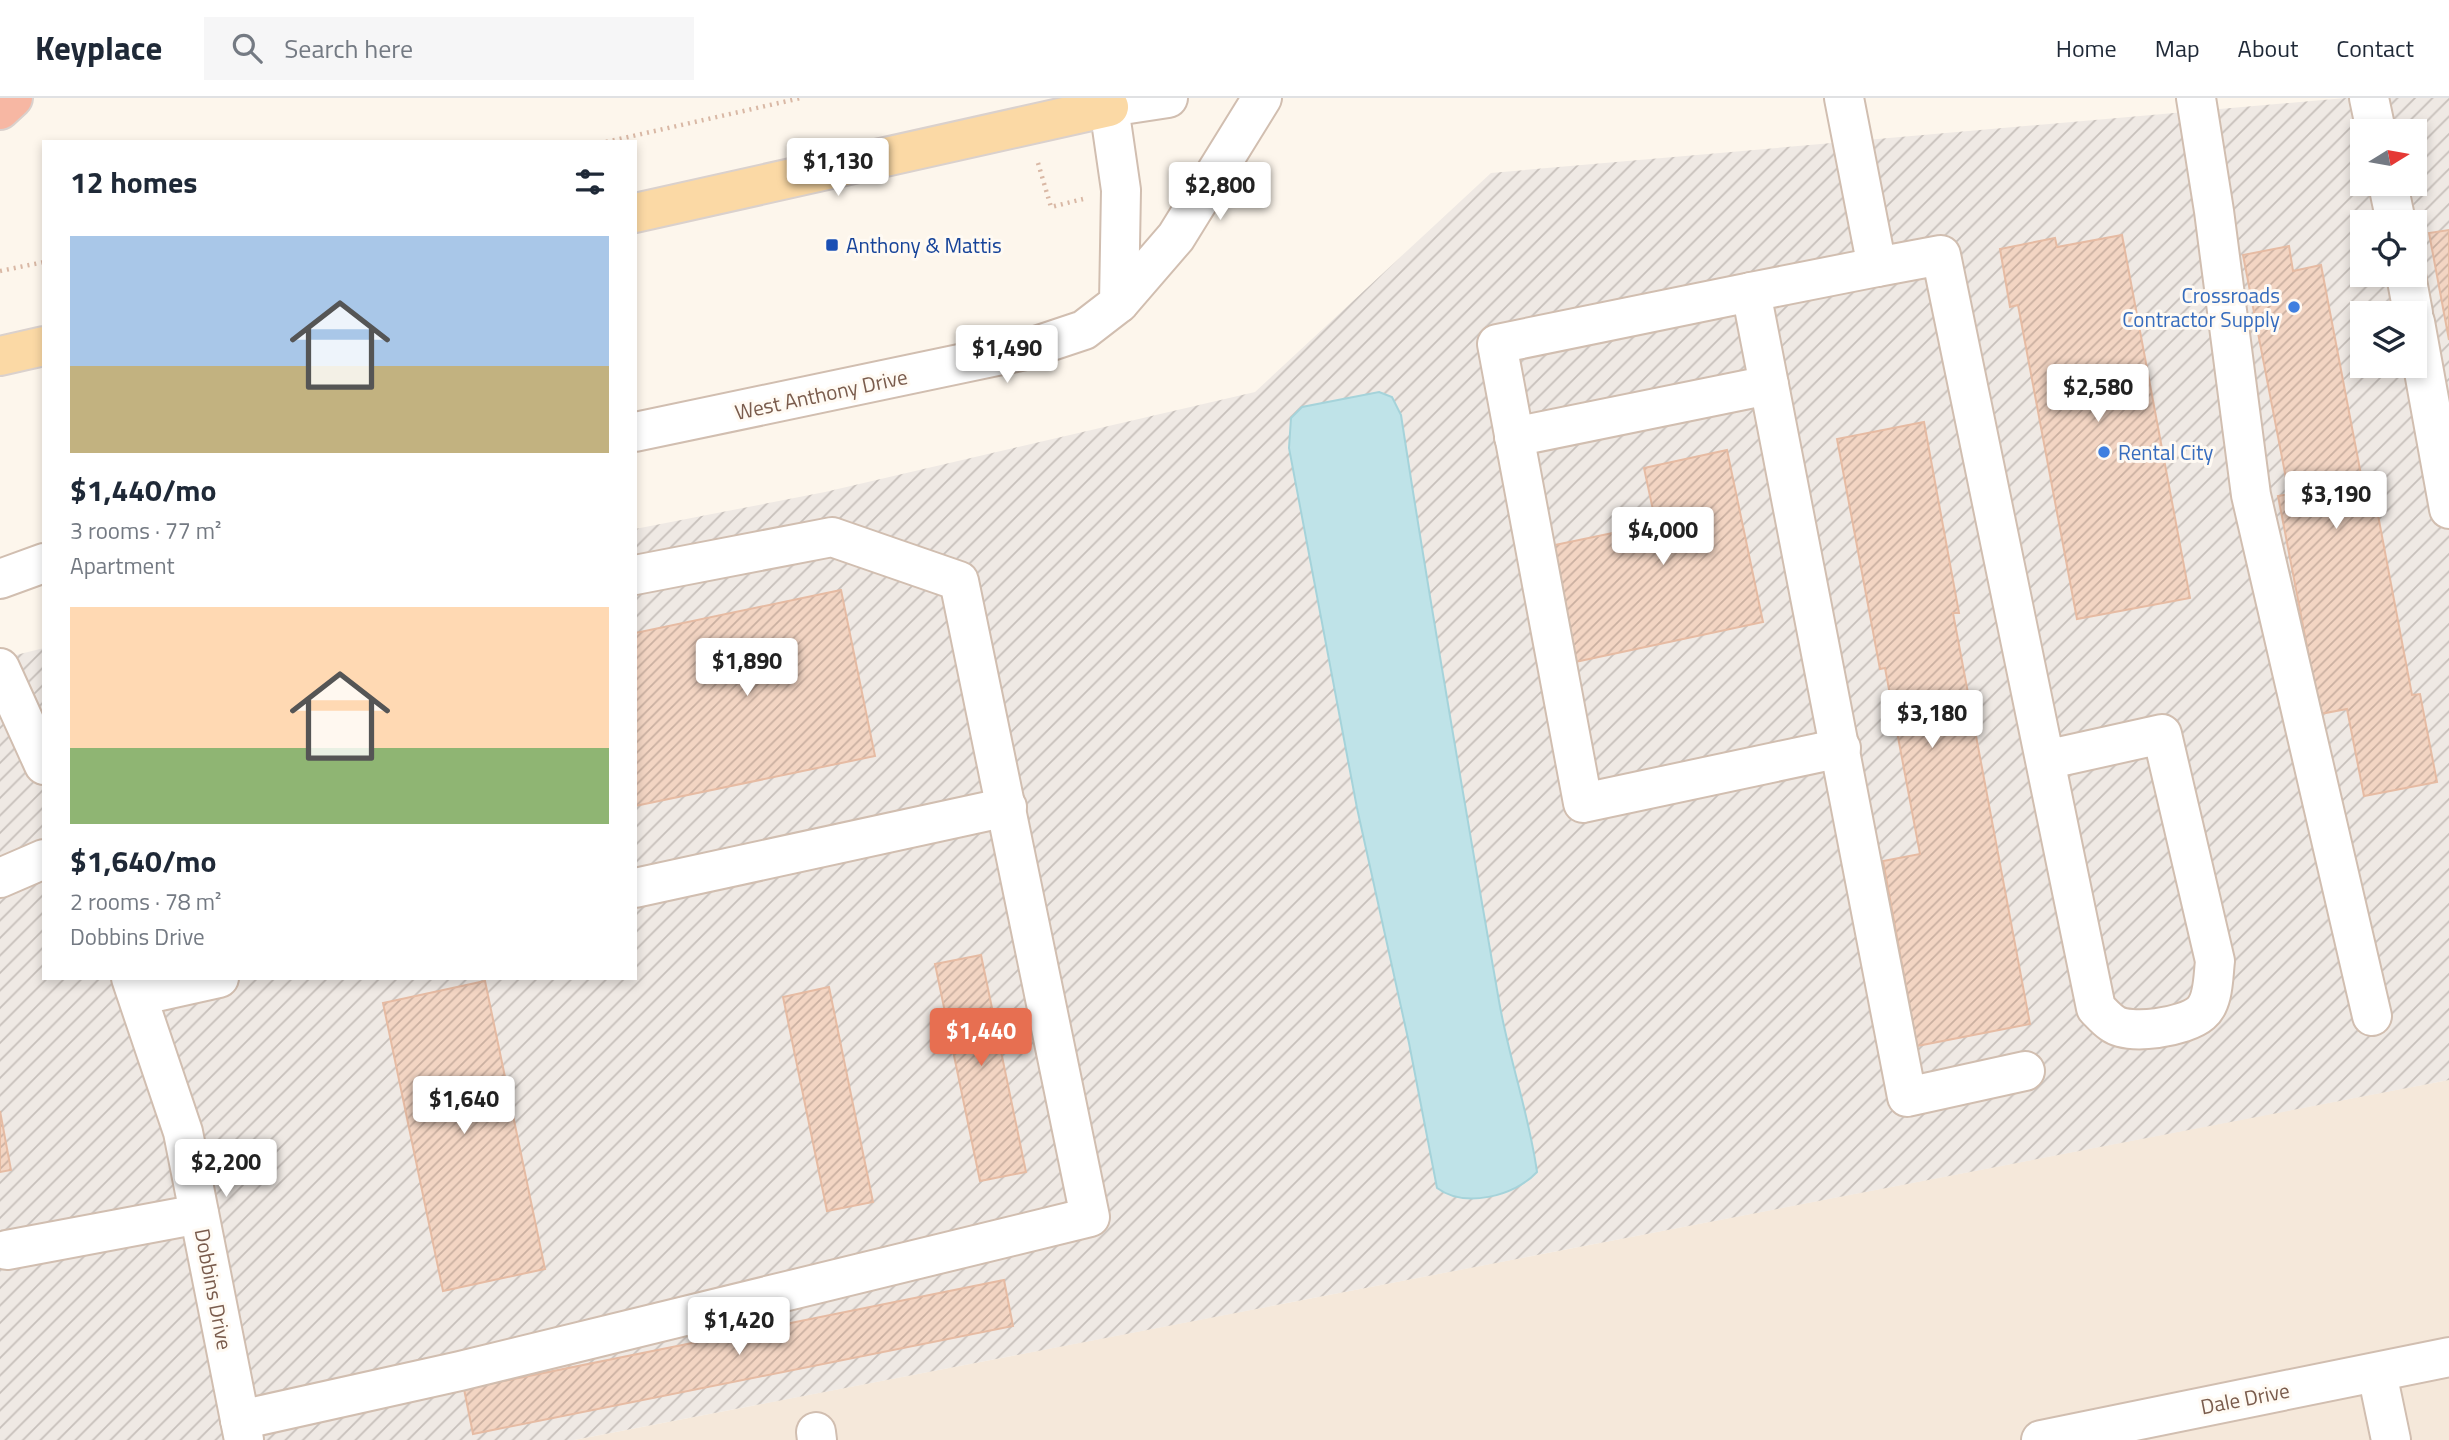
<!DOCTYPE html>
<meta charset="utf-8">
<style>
:root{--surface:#fff;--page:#f6f6f7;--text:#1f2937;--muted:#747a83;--line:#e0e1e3;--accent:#e76f51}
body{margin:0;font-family:"Titillium Web",sans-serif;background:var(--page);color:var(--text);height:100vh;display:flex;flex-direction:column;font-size:26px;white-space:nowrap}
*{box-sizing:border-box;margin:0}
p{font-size:23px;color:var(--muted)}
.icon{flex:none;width:38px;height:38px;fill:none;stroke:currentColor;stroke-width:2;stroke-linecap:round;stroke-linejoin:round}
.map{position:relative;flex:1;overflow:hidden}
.side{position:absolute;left:42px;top:42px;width:595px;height:840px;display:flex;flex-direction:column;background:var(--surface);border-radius:0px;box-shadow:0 4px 10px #0003}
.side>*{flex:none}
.needle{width:46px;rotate:79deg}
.fabs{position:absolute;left:2350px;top:21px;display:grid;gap:14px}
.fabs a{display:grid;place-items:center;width:77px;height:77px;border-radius:0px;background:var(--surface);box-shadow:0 4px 10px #0003;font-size:35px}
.price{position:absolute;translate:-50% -60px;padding:0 16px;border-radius:7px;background:#fff;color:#222;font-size:23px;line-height:46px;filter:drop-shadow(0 2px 4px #0008)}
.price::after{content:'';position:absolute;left:50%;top:42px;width:21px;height:16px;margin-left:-10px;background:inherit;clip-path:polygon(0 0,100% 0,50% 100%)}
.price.selected{background:var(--accent);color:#fff}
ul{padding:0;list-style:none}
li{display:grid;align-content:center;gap:14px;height:371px;padding:0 28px}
li span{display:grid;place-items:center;height:217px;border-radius:0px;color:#555}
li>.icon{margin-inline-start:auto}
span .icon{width:126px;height:126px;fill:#fffc;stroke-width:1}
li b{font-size:30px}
h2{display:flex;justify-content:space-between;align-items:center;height:84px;padding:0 28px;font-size:30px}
header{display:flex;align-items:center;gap:42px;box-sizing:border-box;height:98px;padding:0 35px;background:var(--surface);border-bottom:2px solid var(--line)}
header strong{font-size:33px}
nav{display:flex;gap:38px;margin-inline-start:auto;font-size:24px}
.search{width:490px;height:63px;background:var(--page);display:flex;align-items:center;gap:18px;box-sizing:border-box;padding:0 24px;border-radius:0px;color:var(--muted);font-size:26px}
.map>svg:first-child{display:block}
</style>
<header>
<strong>Keyplace</strong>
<div class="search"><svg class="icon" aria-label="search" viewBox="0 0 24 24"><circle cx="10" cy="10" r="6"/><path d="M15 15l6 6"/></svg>Search here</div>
<nav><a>Home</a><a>Map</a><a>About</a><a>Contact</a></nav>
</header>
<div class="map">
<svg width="2449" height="1342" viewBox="0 0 2449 1342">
<defs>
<pattern id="industrial-furrows" width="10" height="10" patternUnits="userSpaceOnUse" patternTransform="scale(1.75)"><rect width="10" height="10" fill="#efe9e4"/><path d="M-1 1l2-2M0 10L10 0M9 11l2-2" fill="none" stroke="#c7c0bb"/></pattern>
<pattern id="building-hatch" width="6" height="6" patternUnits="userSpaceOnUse" patternTransform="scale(1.75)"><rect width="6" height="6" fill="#f3d5c3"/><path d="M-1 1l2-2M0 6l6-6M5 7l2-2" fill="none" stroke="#cab0a1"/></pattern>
</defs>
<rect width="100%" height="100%" fill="#fdf6ec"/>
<!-- residential -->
<path fill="#f5e8da" d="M2449 982V1342H574L2395 992Z"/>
<!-- industrial -->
<path fill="url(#industrial-furrows)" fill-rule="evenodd" d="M2346 0H2449V982L574 1342H0V561L44 550V880H635V431L825 394 1255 294 1491 75ZM2362 33H2415V86H2362ZM2362 124H2415V177H2362ZM2362 215H2415V268H2362Z"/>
<!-- water -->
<path fill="#bfe3e8" stroke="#a5d3da" stroke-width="2" d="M1379 294 1392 299 1401 317C1431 513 1465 708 1499 903 1509 961 1529 1016 1537 1074 1514 1099 1464 1110 1437 1090L1409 945 1357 710 1289 350 1291 320 1302 309Z"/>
<!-- building -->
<g fill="url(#building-hatch)" stroke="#e6bba3" stroke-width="2">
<path d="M2449 132V242L2429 135Z"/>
<path d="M2122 137 2190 500 2077 521 2018 207 2010 209 2000 151 2055 140 2057 149Z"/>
<path d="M2289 148 2293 173 2321 167 2362 382 2371 380 2412 597 2420 596 2437 684 2364 698 2347 611 2320 616 2278 398 2289 396 2243 157Z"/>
<path d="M1924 324 1959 515H1953L2030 926 1917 948 1883 763 1920 756 1885 570 1880 571 1837 341Z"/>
<path d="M1727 352 1763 524 1575 564 1550 448 1656 426 1644 370Z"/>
<path d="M841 492 875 658 635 708V535Z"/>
<path d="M981 857 1026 1074 980 1083 935 866Z"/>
<path d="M485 883 545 1171 443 1193 383 905Z"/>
<path d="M829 889 873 1104 827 1113 783 899Z"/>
<path d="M0 1013 11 1072 0 1074Z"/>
<path d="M1004 1182 1013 1228 473 1336 464 1291Z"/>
</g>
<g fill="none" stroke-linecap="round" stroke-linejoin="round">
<!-- minor casing -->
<g stroke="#d1beb0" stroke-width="42">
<g id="minor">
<path d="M1844 0 1877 169 1941 157 2096 910C2101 915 2106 921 2112 925 2129 938 2185 929 2201 915 2214 904 2213 879 2215 863L2162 636 2045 662"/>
<path d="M2196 0 2214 113 2251 397 2372 918"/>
<path d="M2369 0 2376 33"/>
<path d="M2388 86 2396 124"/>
<path d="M1877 169 1751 194 1907 999 2025 973"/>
<path d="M2406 177 2413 215"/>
<path d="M1751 194 1497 246 1583 705 1841 650"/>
<path d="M1119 205 1176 139 1262 0"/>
<path d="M2415 224 2449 411"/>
<path d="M635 334 1021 253 1084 232 1119 205 1121 92 1109 9 1168 0"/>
<path d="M1514 339 1769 287"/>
<path d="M0 481 44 465"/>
<path d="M0 570 44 667"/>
<path d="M0 780 44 761"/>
<path d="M635 790 1007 709"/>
<path d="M131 880 183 1034 244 1342"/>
<path d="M138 898 219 880"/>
<path d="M7 1152 199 1116"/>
<path d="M2377 1275 2391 1342"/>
<path d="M240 1322 460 1273 1090 1119 959 483 832 439 635 477"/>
<path d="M816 1334 817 1342"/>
<path d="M2041 1342 2449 1259"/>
</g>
</g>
<!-- major casing -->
<g stroke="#dad1cd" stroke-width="42">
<g id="major">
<path d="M635 115 1109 9"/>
<path d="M0 258 44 248"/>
</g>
</g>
<!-- highway casing -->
<g stroke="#dad1cd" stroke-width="42">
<path id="highway" d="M0 12 13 0"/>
</g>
<!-- path -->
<g stroke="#d9b8a5" stroke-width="4.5" stroke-dasharray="2 5" stroke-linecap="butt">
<path d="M606 44 801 0"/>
<path d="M1038 65 1051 109 1083 101"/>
<path d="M0 173 44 164"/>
</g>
<!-- minor -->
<use href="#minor" stroke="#fff" stroke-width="38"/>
<!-- major -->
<use href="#major" stroke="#fbd9a5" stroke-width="38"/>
<!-- highway -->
<use href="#highway" stroke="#f7b7a3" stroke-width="38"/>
</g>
<!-- markers -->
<rect fill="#1a4fb4" stroke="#fffaf3" stroke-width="2.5" x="825" y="140" width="14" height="14" rx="3.5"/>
<g fill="#3f7fe0" stroke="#fffaf3" stroke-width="2.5">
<circle cx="2294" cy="209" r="7"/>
<circle cx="2104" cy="354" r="7"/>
</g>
<g text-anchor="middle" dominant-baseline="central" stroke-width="6" stroke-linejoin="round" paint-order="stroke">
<!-- transit labels -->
<g font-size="21" fill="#164399" stroke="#fffaf3" text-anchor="start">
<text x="846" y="147">Anthony &amp; Mattis</text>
</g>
<!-- shop labels -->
<g font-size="21" fill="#366cbe" stroke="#fffaf3" text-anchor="end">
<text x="2280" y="197">Crossroads<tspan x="2280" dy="24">Contractor Supply</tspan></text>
<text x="2118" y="354" text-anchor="start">Rental City</text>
</g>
<!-- street labels -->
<g font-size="21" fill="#7a5c4d" stroke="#fffaf3">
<text transform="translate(821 296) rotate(-12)">West Anthony Drive</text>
<text transform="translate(214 1191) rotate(79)">Dobbins Drive</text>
<text transform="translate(2245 1300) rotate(-11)">Dale Drive</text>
</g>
</g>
</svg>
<div class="fabs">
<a><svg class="needle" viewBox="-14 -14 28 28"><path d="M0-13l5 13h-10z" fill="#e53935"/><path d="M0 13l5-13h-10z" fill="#747a83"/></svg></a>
<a><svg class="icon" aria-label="locate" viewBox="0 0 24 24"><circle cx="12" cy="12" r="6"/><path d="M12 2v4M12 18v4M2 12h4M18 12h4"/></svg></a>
<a><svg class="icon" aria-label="layers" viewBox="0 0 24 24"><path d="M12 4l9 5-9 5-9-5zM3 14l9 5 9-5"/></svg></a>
</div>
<b class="price" style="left:838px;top:100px">$1,130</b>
<b class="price" style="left:1220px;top:124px">$2,800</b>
<b class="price" style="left:1007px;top:287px">$1,490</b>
<b class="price" style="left:2098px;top:326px">$2,580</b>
<b class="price" style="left:2336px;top:433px">$3,190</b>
<b class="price" style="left:1663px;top:469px">$4,000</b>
<b class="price" style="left:747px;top:600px">$1,890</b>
<b class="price" style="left:1932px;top:652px">$3,180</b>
<b class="price selected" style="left:981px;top:970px">$1,440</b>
<b class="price" style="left:464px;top:1038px">$1,640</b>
<b class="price" style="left:226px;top:1101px">$2,200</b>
<b class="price" style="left:739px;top:1259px">$1,420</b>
<section class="side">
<h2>12 homes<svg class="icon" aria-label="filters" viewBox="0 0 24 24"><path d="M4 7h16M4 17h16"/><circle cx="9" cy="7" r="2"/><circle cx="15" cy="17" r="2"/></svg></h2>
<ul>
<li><span style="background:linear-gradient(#a9c7e8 60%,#c2b280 0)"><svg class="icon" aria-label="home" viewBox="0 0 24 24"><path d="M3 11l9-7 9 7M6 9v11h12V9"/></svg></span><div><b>$1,440/mo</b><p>3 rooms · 77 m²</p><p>Apartment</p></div></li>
<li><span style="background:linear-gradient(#ffd9b3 65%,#8fb573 0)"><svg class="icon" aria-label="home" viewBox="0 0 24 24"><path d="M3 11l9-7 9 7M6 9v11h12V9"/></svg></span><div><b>$1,640/mo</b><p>2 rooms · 78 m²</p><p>Dobbins Drive</p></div></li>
</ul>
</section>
</div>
